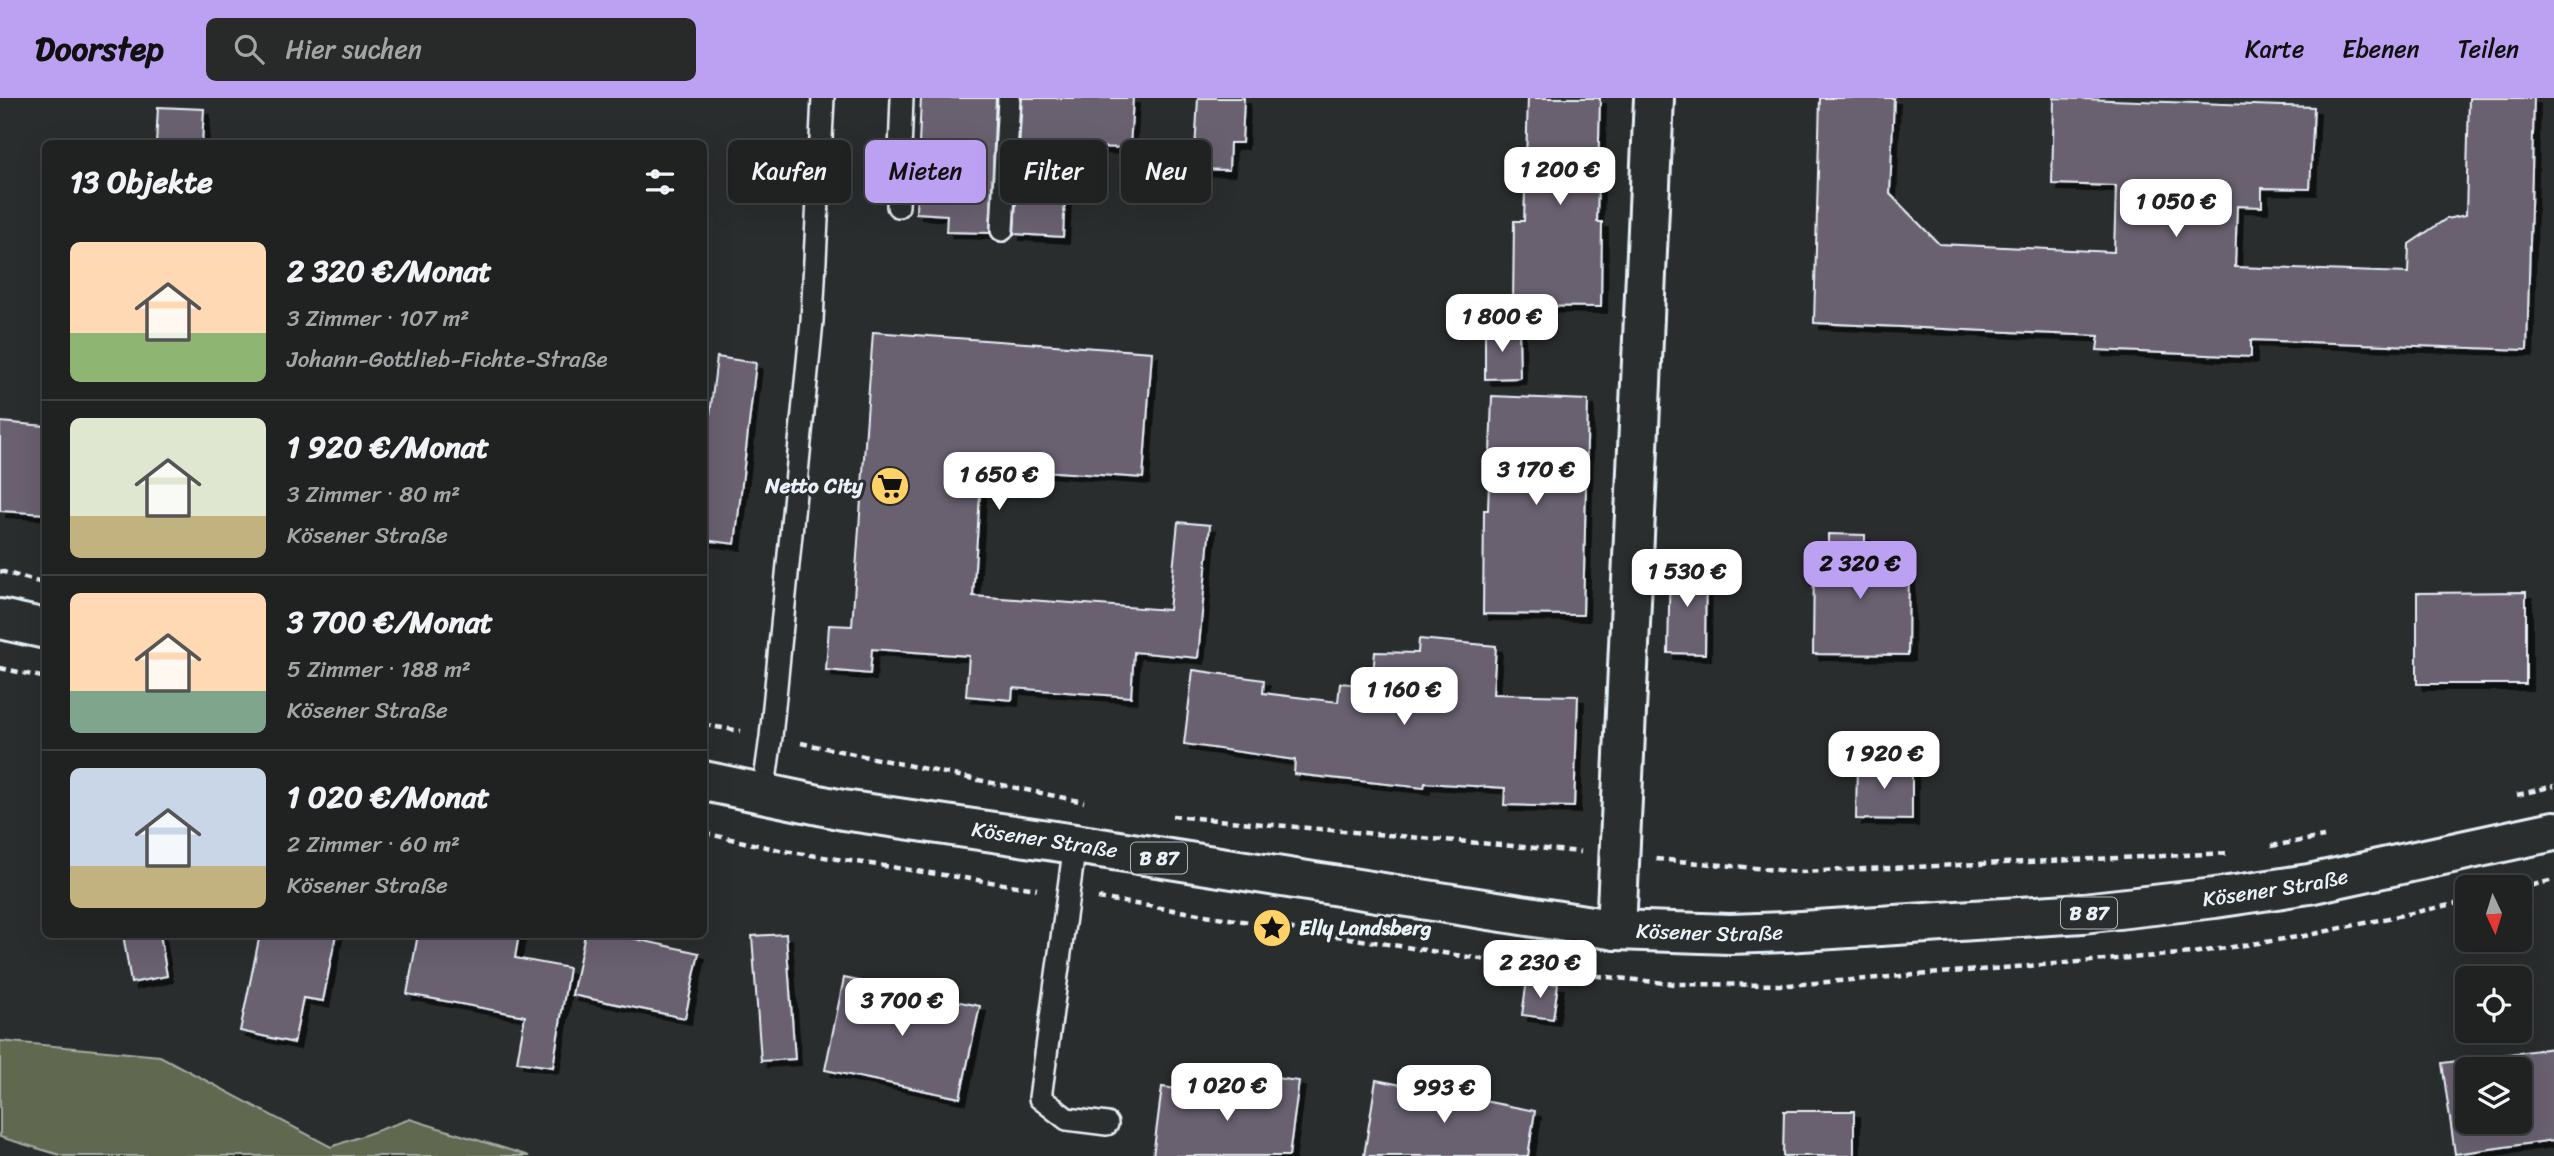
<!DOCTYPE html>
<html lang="de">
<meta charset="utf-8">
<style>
:root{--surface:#202222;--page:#282a2a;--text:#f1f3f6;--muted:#a2a4a5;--line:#3d3f40;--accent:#bca0f2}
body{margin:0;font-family:Sriracha,sans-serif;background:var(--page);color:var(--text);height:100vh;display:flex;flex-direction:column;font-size:26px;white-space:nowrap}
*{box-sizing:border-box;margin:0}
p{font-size:23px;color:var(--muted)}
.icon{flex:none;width:38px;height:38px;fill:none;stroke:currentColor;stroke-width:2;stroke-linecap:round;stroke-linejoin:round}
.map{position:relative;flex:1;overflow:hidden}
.drawer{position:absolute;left:42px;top:42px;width:665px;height:798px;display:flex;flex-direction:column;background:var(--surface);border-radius:10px;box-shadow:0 7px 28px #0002,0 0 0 2px var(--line)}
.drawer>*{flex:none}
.guide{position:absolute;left:728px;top:42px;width:665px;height:63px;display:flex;gap:14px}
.needle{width:46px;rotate:176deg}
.fabs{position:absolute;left:2455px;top:777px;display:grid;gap:14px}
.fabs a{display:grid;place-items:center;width:77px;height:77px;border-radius:10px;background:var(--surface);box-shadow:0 7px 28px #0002,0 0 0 2px var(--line);font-size:35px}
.price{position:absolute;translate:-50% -60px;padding:0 16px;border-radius:14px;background:#fff;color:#222;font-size:23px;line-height:46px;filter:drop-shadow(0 2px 4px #0008)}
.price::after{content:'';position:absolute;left:50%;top:42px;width:21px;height:16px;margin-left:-10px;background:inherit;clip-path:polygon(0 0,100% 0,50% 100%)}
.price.active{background:var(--accent);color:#111}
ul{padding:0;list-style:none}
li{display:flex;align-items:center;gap:21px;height:175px;padding:0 28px}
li+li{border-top:2px solid var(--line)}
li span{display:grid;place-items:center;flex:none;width:196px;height:140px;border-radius:10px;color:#555}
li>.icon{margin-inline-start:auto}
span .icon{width:84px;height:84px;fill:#fffc;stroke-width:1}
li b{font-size:30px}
h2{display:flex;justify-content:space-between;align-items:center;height:84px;padding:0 28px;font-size:30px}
.chip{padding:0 24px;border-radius:10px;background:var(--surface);box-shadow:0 7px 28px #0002,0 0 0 2px var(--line);font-size:24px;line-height:63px}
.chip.active{background:var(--accent);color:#111}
header{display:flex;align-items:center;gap:42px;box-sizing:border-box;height:98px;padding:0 35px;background:var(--accent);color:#111}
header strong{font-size:33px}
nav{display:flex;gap:38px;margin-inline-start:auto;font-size:24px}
.search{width:490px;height:63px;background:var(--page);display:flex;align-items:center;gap:18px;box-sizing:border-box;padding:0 24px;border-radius:10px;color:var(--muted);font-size:26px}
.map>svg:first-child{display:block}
</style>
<header>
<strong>Doorstep</strong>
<div class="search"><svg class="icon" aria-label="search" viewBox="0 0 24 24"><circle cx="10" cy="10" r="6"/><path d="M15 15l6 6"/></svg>Hier suchen</div>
<nav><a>Karte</a><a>Ebenen</a><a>Teilen</a></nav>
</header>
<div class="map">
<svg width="2554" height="1058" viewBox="0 0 2554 1058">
<defs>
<filter id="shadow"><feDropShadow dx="6" dy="6" stdDeviation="0" flood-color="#0009"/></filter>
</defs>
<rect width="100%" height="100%" fill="#2a2d2e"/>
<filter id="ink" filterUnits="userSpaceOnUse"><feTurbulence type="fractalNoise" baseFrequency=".0143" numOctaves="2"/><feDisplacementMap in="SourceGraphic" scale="14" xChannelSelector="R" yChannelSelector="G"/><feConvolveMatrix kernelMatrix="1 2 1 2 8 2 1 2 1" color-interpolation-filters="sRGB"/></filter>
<g filter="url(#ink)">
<!-- green -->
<path fill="#61684f" stroke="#a4aca4" stroke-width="2" d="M0 943 160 958 331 1049 410 1021 529 1058H63L0 1039Z"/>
<!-- building -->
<g fill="#696070" stroke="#e8f1f8" stroke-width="2" fill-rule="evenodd" filter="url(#shadow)">
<path d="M921 0H996L990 135 946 134 947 117 916 115Z"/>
<path d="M1022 0H1133L1130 50 1087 49 1086 78 1066 77 1063 139 1014 136Z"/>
<path d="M1198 0H1244L1242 45H1230L1229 72 1194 71Z"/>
<path d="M1528 0H1600L1597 124H1602L1601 209 1513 208 1514 123H1524Z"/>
<path d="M1820 0H1894L1890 96 1939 146 2114 154 2116 88 2052 86 2054 0 2314 9 2310 91 2262 90V109L2237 108 2235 169 2408 175 2409 146 2446 121 2466 117 2469 0H2534L2527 252 2251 242V259L2097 252 2099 238 1814 225Z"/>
<path d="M158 9 204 11 202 46H156Z"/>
<path d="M1519 231 1520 280 1485 281V232Z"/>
<path d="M873 234 1152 254 1143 380 982 369 973 498 1169 512 1178 424 1210 427 1198 560 1134 554 1131 599 1013 590 1012 602 966 598 969 558 872 551 870 576 826 572 829 527 852 528Z"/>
<path d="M717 259 756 265 735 446 704 442V366Z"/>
<path d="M1492 298 1588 302 1583 517 1483 516 1484 412H1488Z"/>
<path d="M0 324 46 328V416L0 413Z"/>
<path d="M1828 436 1865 437V459L1909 460 1908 557 1813 556 1814 457H1828Z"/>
<path d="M1670 465 1706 466 1705 556 1668 555Z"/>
<path d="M2526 494V586H2417V495Z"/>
<path d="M1419 541 1496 548 1493 596 1578 598 1574 709 1504 707 1505 690 1425 685 1424 690 1294 676 1295 662 1184 646 1193 572 1264 582 1263 595 1338 604 1340 585 1372 588 1375 554 1418 555Z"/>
<path d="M1857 664 1912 665V722L1856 721Z"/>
<path d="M123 836H160L167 878 131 885Z"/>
<path d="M260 836H336L323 903 303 900 294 945 240 933Z"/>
<path d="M418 836H519L515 860 569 870 553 969 517 964 525 918 407 896Z"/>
<path d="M585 836H613L699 855 685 920 572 897Z"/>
<path d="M786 836 795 961 761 963 752 838Z"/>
<path d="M844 880 980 908 960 1000 825 972Z"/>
<path d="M1527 882 1558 886 1553 921 1522 917Z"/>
<path d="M2554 950V1042L2455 1056 2442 965ZM2468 971H2520V1024H2468Z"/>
<path d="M1268 979 1299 983 1289 1058H1153L1162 989 1265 1003Z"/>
<path d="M1376 982 1535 1013 1528 1058H1364Z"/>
<path d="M1784 1013H1854V1058H1783Z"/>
</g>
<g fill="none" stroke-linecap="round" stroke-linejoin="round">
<!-- service casing -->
<g stroke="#e8f1f8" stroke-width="26">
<g id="service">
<path d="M898 108 902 0"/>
<path d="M1002 132 1009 0"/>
<path d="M763 697 771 639 812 223 823 0"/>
<path d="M1075 746 1040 1000 1067 1021 1107 1026"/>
</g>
</g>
<!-- minor casing -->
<g stroke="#e8f1f8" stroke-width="44">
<path id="minor" d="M1616 832 1654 0"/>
</g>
<!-- primary casing -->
<g stroke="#e8f1f8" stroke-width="44">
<g id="primary">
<path d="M0 521 46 531"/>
<path id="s1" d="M704 683 843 712 1075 746 1616 832 1730 836 1786 834 2083 815 2215 800 2309 786 2554 733"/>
</g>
</g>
<!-- path -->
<g stroke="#e8f1f8" stroke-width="4.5" stroke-dasharray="7 5" stroke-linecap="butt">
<path d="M0 473 46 486"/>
<path d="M0 570 46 580"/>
<path d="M704 627 741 633"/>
<path d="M801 645 1084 704"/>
<path d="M2517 697 2554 688"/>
<path d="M1172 718 1581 754"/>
<path d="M704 735 784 753 1037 791"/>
<path d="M2271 748 2324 739"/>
<path d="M1656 761 1799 774 2231 755"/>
<path d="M2520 790 2554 782"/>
<path d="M1098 800 1569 875 1674 886 1789 887 2193 855 2304 838 2468 803"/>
</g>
<!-- service -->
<use href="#service" stroke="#2a2d2e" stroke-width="21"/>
<!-- minor -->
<use href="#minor" stroke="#2a2d2e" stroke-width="38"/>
<!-- primary -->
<use href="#primary" stroke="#2a2d2e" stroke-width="38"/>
</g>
</g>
<!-- icons -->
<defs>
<g id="supermarket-disc" transform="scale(2.0125)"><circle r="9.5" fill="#ffd166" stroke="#2a2d2e"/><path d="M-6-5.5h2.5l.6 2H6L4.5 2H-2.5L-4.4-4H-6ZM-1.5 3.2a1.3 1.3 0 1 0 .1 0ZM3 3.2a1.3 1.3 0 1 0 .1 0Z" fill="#111"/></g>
<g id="sight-disc" transform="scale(2.0125)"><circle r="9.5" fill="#ffd166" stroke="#2a2d2e"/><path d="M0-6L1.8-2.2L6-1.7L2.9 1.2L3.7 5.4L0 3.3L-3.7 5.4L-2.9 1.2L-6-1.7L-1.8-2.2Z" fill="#111"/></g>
</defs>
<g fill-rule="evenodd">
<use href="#supermarket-disc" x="890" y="388"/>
<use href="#sight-disc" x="1272" y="830"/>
</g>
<g text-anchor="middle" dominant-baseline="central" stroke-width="6" stroke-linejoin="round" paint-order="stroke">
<!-- shield labels -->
<g fill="#2a2d2e" stroke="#afb6bb" stroke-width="2">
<rect x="1131" y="744.5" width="56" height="31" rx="5"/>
<rect x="2061" y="799.5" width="56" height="31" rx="5"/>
</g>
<g font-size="19" font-weight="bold" fill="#e8f1f8">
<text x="1159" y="760">B 87</text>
<text x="2089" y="815">B 87</text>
</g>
<!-- poi labels -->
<g font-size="21" font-weight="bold" fill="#e8f1f8" stroke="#2a2d2e" text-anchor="end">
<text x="863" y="388">Netto City</text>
<text x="1299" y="830" text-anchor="start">Elly Landsberg</text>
</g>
<!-- street labels -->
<g font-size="21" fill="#e8f1f8" stroke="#2a2d2e">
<text stroke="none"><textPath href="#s1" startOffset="346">Kösener Straße</textPath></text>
<text stroke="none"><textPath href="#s1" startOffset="1586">Kösener Straße</textPath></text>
<text stroke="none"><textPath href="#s1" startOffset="1018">Kösener Straße</textPath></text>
</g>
</g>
</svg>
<div class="fabs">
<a><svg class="needle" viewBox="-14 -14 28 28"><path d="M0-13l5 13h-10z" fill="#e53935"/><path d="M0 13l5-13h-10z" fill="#a2a4a5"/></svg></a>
<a><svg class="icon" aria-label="locate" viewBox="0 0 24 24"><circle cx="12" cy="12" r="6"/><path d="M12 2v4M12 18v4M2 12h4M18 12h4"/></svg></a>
<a><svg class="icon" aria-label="layers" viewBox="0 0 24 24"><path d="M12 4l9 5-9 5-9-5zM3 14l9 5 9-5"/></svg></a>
</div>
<b class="price" style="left:1560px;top:109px">1 200 €</b>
<b class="price" style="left:2176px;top:141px">1 050 €</b>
<b class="price" style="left:1502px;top:256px">1 800 €</b>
<b class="price" style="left:1536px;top:409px">3 170 €</b>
<b class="price" style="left:999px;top:414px">1 650 €</b>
<b class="price active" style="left:1860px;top:503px">2 320 €</b>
<b class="price" style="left:1687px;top:511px">1 530 €</b>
<b class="price" style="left:1404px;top:629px">1 160 €</b>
<b class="price" style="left:1884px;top:693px">1 920 €</b>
<b class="price" style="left:1540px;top:902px">2 230 €</b>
<b class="price" style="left:902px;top:940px">3 700 €</b>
<b class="price" style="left:1227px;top:1025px">1 020 €</b>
<b class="price" style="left:1444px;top:1027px">993 €</b>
<div class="guide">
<a class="chip">Kaufen</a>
<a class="chip active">Mieten</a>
<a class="chip">Filter</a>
<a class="chip">Neu</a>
</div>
<section class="drawer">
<h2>13 Objekte<svg class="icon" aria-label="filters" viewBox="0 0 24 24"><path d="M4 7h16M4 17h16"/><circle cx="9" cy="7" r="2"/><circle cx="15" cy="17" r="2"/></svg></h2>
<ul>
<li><span style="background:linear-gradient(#ffd9b3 65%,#8fb573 0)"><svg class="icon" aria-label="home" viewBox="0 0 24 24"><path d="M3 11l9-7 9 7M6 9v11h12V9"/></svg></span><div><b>2 320 €/Monat</b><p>3 Zimmer · 107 m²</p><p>Johann-Gottlieb-Fichte-Straße</p></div></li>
<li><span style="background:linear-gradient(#dfe7d0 70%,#c2b280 0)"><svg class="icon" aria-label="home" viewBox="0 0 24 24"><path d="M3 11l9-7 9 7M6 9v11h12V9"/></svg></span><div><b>1 920 €/Monat</b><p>3 Zimmer · 80 m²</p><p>Kösener Straße</p></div></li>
<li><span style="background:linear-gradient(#ffd9b3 70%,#7fa58c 0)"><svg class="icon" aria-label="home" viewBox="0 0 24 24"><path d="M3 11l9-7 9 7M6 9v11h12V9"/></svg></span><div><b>3 700 €/Monat</b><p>5 Zimmer · 188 m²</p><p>Kösener Straße</p></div></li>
<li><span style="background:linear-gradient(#c9d6e8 70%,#c2b280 0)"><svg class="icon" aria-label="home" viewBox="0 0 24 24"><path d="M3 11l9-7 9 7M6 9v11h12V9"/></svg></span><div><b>1 020 €/Monat</b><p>2 Zimmer · 60 m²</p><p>Kösener Straße</p></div></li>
</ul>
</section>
</div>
